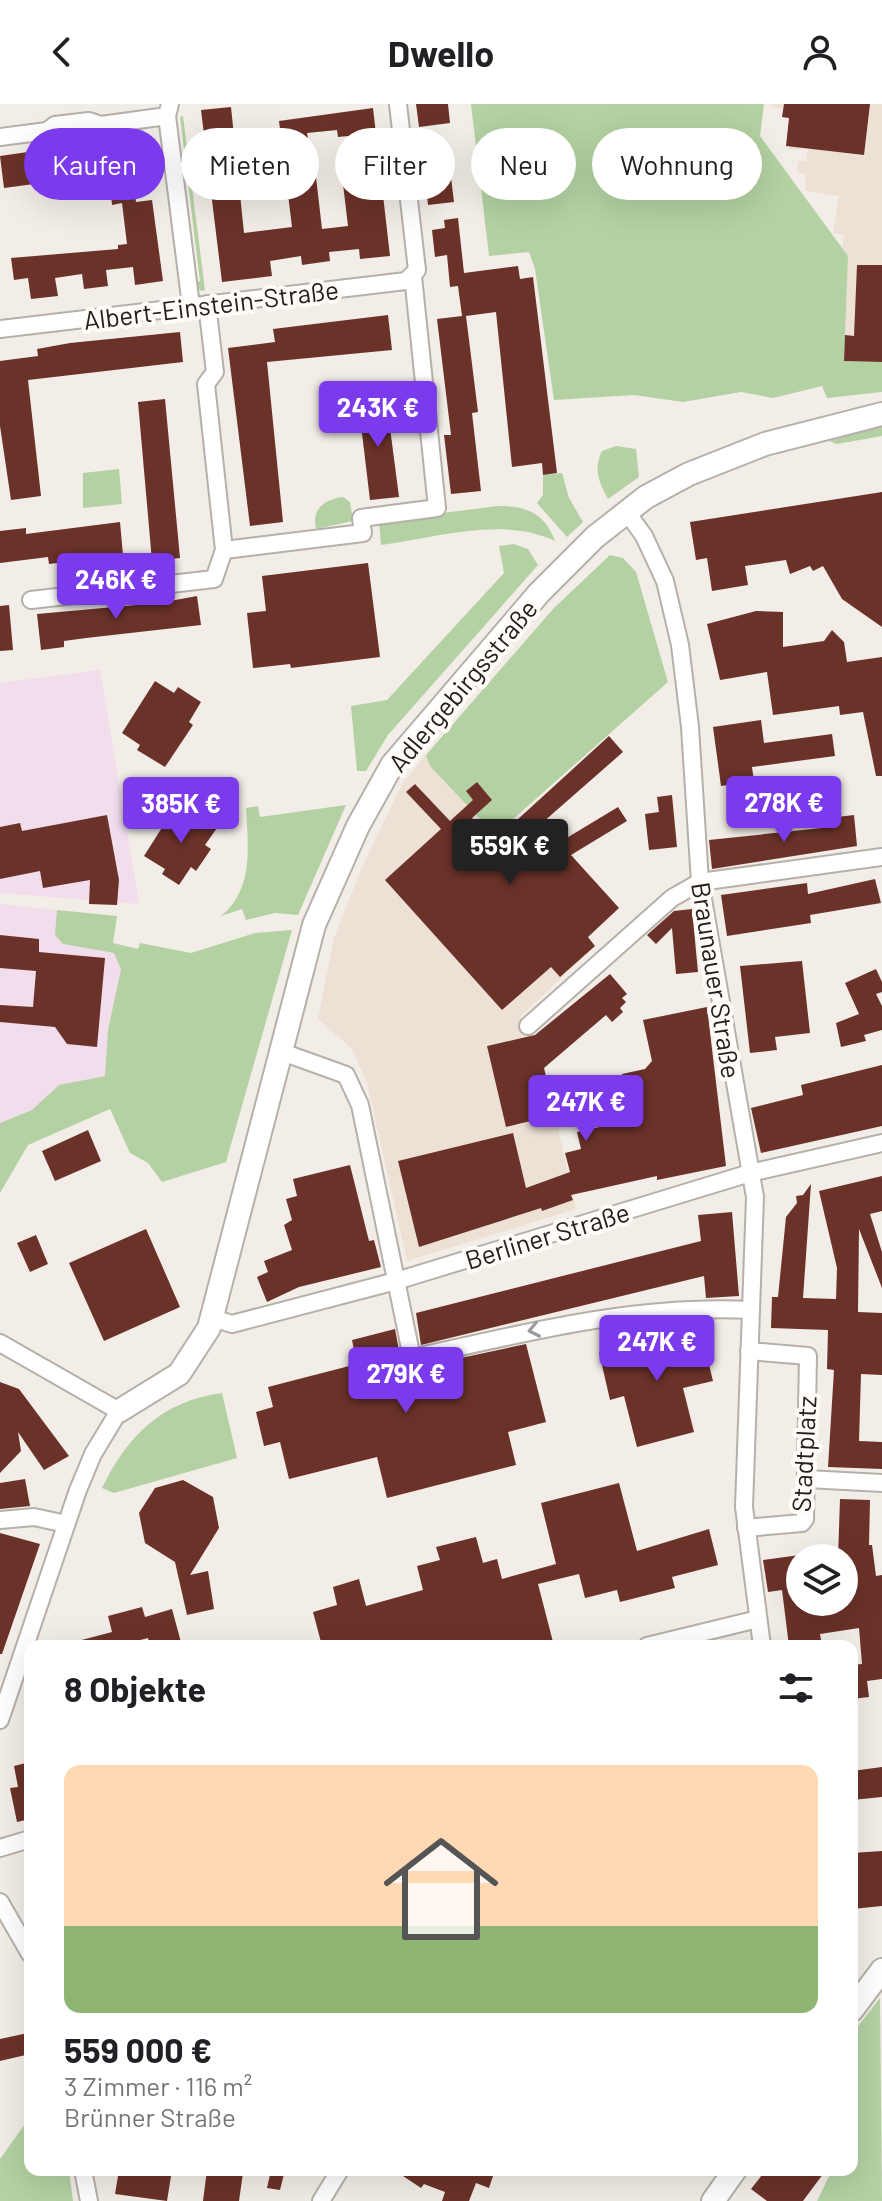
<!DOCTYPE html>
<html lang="de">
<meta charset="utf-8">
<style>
:root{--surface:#fff;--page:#f2f2f2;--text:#202124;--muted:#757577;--line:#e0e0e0;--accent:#7c3aed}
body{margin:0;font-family:Barlow,sans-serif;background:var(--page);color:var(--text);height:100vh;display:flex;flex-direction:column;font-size:30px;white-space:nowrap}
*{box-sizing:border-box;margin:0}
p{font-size:26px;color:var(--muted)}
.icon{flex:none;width:44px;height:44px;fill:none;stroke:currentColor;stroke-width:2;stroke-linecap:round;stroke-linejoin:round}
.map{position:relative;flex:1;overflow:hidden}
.details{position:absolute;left:24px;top:1536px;width:834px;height:536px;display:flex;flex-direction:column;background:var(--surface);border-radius:16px;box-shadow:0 8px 32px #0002}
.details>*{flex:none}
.guide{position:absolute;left:24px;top:24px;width:834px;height:72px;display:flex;gap:16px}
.controls{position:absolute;left:786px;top:1440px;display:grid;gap:16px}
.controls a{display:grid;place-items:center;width:72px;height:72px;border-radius:50%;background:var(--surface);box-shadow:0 8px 32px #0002;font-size:40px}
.price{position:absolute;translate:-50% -68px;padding:0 18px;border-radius:8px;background:var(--accent);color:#fff;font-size:26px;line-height:52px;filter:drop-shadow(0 2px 4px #0008)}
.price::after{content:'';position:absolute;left:50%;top:48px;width:24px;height:18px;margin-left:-12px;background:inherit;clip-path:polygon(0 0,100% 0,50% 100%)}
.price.current{background:#222;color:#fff}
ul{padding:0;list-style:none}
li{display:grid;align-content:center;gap:16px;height:424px;padding:0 40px}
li+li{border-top:2px solid var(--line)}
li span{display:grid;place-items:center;height:248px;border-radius:16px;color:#555}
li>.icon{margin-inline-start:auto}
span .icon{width:144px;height:144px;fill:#fffc;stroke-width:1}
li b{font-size:34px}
h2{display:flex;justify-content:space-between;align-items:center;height:96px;padding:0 40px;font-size:34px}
.tag{padding:0 28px;border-radius:36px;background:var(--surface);box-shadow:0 8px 32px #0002;font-size:28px;line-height:72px}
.tag.current{background:var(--accent);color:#fff}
header{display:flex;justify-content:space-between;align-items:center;height:104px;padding:0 40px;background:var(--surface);font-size:36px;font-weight:700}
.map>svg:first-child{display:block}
</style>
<header><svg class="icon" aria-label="back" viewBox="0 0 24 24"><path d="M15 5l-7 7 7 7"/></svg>Dwello<svg class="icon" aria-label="person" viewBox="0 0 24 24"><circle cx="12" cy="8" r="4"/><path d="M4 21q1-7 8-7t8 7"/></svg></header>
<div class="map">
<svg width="882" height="2097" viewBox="0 0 882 2097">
<rect width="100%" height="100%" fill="#f3ede7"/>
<!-- built -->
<g fill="#ede1d6">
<path d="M772 0H882V258L844 257 848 152 842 143 844 131 833 129 839 92 806 87 805 70 797 69 798 57H806L808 45 789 46V14L782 13 783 4 772 3Z"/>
<path d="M426 651 431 662 595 842 520 913 540 944 576 1105 407 1157 367 979 352 945 318 915 334 834 362 763 402 680Z"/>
</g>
<!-- education -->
<g fill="#f2ddec">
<path d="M100 566 139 800 0 789V579Z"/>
<path d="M0 800 57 806 56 830 63 840 114 849 121 865 108 926 105 972 59 981 32 1006 0 1019Z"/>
</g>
<!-- green -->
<g fill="#b3d1a3">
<path d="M471 0H764L760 32 848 152 844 257 882 258V288L827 294 822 282 773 294 741 288 683 298 634 291 554 296 535 165 529 148 489 152Z"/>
<path d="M183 12 205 186 201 187 195 179 200 177 180 13Z"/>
<path d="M882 322V332L837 340 829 337Z"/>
<path d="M616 342 636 345 639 373 608 395C599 378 593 366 602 347Z"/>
<path d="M119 365 122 400 83 404V369Z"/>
<path d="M562 369 569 394 583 418 567 433 537 399 543 391V371Z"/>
<path d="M343 393 350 398 353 417 316 425C311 405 325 395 343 393Z"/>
<path d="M498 402C526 402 545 409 555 437 504 412 436 434 381 441L379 417Z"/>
<path d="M514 440 528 445 538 461 388 631 366 667H357L351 602 387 596 504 469 499 442Z"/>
<path d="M610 451 623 454 636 468 668 578 495 731 430 662 426 651 554 504Z"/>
<path d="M753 689 757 718 730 721 727 692Z"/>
<path d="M346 701 298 811 275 809 246 816 242 805 221 812C254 785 248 743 246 704L258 702 260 713Z"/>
<path d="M57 806 117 812 113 839 138 845 140 839 191 849 255 829 292 826 226 1058 162 1078 148 1059 130 1049 110 1005 28 1041 0 1089V1019L32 1006 59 981 105 972 108 926 121 865 114 849 63 840 55 831Z"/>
<path d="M222 1289 237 1354 114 1389 102 1384C127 1332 162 1297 222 1289Z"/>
<path d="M880 1894 882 2097H817L832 2066H852V1930Z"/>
<path d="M30 2019V2066H69L73 2097H0V2055L25 2020Z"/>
</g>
<!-- building -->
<g fill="#6b3229" fill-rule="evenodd">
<path d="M416 0H448L450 19 419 23Z"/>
<path d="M784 0H870L864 51 786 42 789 14 782 13Z"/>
<path d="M231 3 244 129 292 123 279 17 373 4 390 152 360 155 359 145 329 148 330 157 302 161 301 152 270 157 272 172 222 178 201 6ZM337 26 338 33 348 32 354 79 343 80 348 122 322 125 316 73 302 74 299 43 309 42 307 29Z"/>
<path d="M146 31 150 60 132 63 136 98 152 96 163 177 135 181 133 163 106 166 108 182 84 185 82 170 55 174 58 192 31 195 28 174 14 176 11 154 118 145V141L127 140 122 99 112 101 109 70 4 84 0 52Z"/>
<path d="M449 57 454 98 428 101 425 71 438 69 436 58Z"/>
<path d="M458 114 464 169 518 162 520 175 533 173 557 369 543 371 542 359 512 363 496 208 466 212 478 308 472 309 481 387 451 390 444 331H451L437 215 462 212 458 182 450 183 447 151 435 153 432 126 445 124 444 116Z"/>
<path d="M857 161H882V258L844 257 845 231 854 232Z"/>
<path d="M388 211 392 246 267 258 283 418 250 422 228 244 275 238 273 225Z"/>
<path d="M180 228 183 258 28 276 41 392 11 396 0 322V257L38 252 37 245 70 239Z"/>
<path d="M386 293 399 393 370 396 358 296Z"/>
<path d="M165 295 180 454 152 457 138 298Z"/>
<path d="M882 388V523L842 495 823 462 813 467 810 462 790 470 786 456 745 462 748 481 712 487 707 454 696 456 690 418Z"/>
<path d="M120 418 123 451 49 460 48 453 0 459V427L26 424V430Z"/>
<path d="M368 459 380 553 291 564 290 560 253 564 247 509 266 507 262 472Z"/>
<path d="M197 492 201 521 86 534 64 537V543L41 546 37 510 159 499Z"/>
<path d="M9 501 13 546 0 547V502Z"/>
<path d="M756 507 783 508V543L824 537 832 526 844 538 847 558 882 553V672H876L863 608 840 611 839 602 773 611 767 568 720 576 707 520Z"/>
<path d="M155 577 174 589 178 583 201 598 189 618 193 621 165 663 137 646 140 641 122 629Z"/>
<path d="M761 616 764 639 832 630 835 652 752 663 754 677 721 682 713 623Z"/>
<path d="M609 632 623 648 542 719 560 738 618 703 627 717 571 751 619 804 588 833 595 842 560 873 551 863 502 906 385 776 441 725 406 688 415 680 450 717 473 696 466 687 477 678 492 696 472 714 493 738Z"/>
<path d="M672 691 677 743 649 746 645 710 659 708 657 693Z"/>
<path d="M175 703 217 724 205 741 211 745 196 767 191 763 179 781 162 770 165 765 144 752Z"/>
<path d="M107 711 119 776 117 801 89 800 90 776 43 784 40 767 0 775V723L20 719 22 727Z"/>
<path d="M854 711 857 742 712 765 709 736 822 724 821 715Z"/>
<path d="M875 775 881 799 810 811 811 819 727 832 721 791 807 779 808 790Z"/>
<path d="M692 805 698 868 676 870 672 824 656 840 647 831 674 807Z"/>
<path d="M0 831 39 835V848L105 854 97 943 67 940 55 923 0 918V901L33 903 36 867 0 864Z"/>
<path d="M802 857 810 929 775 933 777 946 750 949 740 862Z"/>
<path d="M876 865 882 878V888L876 890 882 902V926L864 931 866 937 841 943 836 919 859 910 845 879Z"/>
<path d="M610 870 627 890 622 894 626 898 620 904 623 908 612 918 606 911 544 964 555 1011 506 1023 487 942 535 931Z"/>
<path d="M707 903 726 1062 657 1076V1072L571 1091 573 1096 542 1107 541 1104 419 1143 398 1057 513 1029 526 1084 570 1068 565 1049 581 1045 577 1028 631 1016 622 970 645 965 652 957 643 916Z"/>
<path d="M882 961V1022L761 1049 751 1004 803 991 801 981Z"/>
<path d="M88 1026 101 1057 55 1077 42 1047Z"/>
<path d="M350 1061 369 1137 374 1136 381 1163 299 1183 267 1198 257 1173 268 1168 264 1157 292 1146 284 1121 292 1116 286 1095 297 1092 293 1075Z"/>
<path d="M882 1072V1107L870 1110 882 1148V1184L859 1125 858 1208 882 1209V1271L861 1270 859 1337 882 1338V1365L828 1363 834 1266 827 1265 828 1226 771 1224 772 1193H778L786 1113 797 1099 796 1092 803 1091 811 1080 803 1194 836 1195 837 1164 819 1087Z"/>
<path d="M732 1108 739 1192 706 1194 704 1172 421 1241 416 1209 701 1137 698 1111Z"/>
<path d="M146 1125 180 1203 104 1237 69 1159Z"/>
<path d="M36 1131 48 1160 30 1168 17 1139Z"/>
<path d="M395 1225 401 1257 409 1265 526 1240 546 1318 508 1328 516 1361 387 1394 377 1353 289 1375 280 1338 264 1342 256 1308 273 1303 268 1283 357 1260 352 1236Z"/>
<path d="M685 1226 688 1236 702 1232 713 1277 683 1284 694 1328 637 1343 624 1292 610 1296 599 1248Z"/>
<path d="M0 1278 19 1285 69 1352 44 1366 18 1328 21 1347 0 1369Z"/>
<path d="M25 1375 30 1402 0 1405V1379Z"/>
<path d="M183 1376 213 1393 219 1424 190 1471 208 1467 214 1505 187 1511 175 1458 145 1439 139 1409 155 1384Z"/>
<path d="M619 1379 637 1447 709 1425 718 1461 672 1473 675 1484 620 1498 617 1486 585 1494 579 1470 538 1480 553 1538 537 1542H322L313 1508 337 1501 333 1483 359 1475 366 1502 423 1486 417 1462 440 1456 436 1443 476 1433 483 1459 497 1455 502 1475 556 1460 541 1399Z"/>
<path d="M840 1395 870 1396 869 1441H872L876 1472 882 1471V1575L867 1577 869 1593 852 1595V1561L862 1560 859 1524 820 1530 822 1542H789L782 1486 768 1488 763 1456 800 1451V1498H844V1454H838Z"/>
<path d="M0 1429 40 1440 2 1550H0Z"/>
<path d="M142 1503 145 1513 172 1505 182 1542H150L148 1534 118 1542H74V1538L112 1528 108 1512Z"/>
<path d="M30 1658V1715L17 1718 10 1684 18 1683 14 1662Z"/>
<path d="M882 1663V1693L852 1696V1667Z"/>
<path d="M882 1747V1802L852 1805V1749Z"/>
<path d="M28 1929 30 1950 0 1957V1935Z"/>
<path d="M119 2066H172L167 2097 115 2090Z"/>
<path d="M207 2066 243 2069 239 2097H203Z"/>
<path d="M271 2066H285L280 2086 267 2084Z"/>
<path d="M394 2066H495L489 2084 476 2079 469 2097H442L445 2088 424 2080 421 2084Z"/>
<path d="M766 2066H826L803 2097H767L751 2085Z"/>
</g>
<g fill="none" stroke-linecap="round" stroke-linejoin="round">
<!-- street casing -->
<g stroke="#b6b0aa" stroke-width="20">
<g id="street">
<path d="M170 0 167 12 191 202"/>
<path d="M0 33 47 27 55 21 89 17 101 21 167 12"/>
<path d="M0 225 406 177 417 166 398 0"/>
<path d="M626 407 644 432 665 477 680 541 690 623 700 778 755 1093 744 1403 762 1542"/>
<path d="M224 446 363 429 361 414 437 404 413 172"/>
<path d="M31 496 214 475 224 446 206 280 215 268 207 200"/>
<path d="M528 922 672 794 700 778 882 753"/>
<path d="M282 948 346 971 360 1001 412 1254C523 1229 636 1200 751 1206"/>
<path d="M212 1214 232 1220 396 1177 750 1069 882 1039"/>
<path d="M0 1239 119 1307 93 1350 78 1386 0 1616"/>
<path d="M807 1375 882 1379"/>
<path d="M0 1416 34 1413 66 1420"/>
<path d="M746 1424 802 1419 805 1415 808 1252 749 1247"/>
<path d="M647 1542 758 1515"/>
<path d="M0 1744 30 1735"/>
<path d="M0 1798 30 1850"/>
<path d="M83 2066 89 2097"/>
<path d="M321 2097 340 2066"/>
</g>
</g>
<!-- secondary casing -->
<g stroke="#b6b0aa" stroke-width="26">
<g id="secondary">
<path d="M119 1307 179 1270 209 1224 314 821 358 722 392 661 539 489 595 433 646 393 689 370 765 340 882 310"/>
<path d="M852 1906 882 1866"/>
<path d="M713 2097 735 2066"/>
</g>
</g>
<!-- street -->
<use href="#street" stroke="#fff" stroke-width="16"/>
<!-- secondary -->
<use href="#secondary" stroke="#fff" stroke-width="22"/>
</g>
<!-- one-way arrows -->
<defs><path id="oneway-chevron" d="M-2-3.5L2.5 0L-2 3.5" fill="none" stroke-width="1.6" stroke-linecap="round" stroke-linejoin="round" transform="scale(2)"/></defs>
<use stroke="#9c9b9a" href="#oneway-chevron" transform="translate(534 1226) rotate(168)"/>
<g text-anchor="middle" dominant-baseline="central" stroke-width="8" stroke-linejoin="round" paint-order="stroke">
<!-- street labels -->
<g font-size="26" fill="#23201e" stroke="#fffbf7">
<text transform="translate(211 200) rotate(-7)">Albert-Einstein-Straße</text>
<text transform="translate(462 581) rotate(-50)">Adlergebirgsstraße</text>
<text transform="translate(717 876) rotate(81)">Braunauer Straße</text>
<text transform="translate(547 1131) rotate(-17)">Berliner Straße</text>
<text transform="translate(803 1350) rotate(-87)">Stadtplatz</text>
</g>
</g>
</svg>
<div class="controls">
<a><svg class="icon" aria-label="layers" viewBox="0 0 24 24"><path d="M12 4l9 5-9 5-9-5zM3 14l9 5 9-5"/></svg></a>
</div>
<b class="price" style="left:378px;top:345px">243K €</b>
<b class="price" style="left:116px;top:517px">246K €</b>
<b class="price" style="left:784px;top:740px">278K €</b>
<b class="price" style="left:181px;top:741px">385K €</b>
<b class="price current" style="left:510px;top:783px">559K €</b>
<b class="price" style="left:586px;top:1039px">247K €</b>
<b class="price" style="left:657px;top:1279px">247K €</b>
<b class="price" style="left:406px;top:1311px">279K €</b>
<div class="guide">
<a class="tag current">Kaufen</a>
<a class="tag">Mieten</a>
<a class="tag">Filter</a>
<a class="tag">Neu</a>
<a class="tag">Wohnung</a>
</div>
<section class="details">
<h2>8 Objekte<svg class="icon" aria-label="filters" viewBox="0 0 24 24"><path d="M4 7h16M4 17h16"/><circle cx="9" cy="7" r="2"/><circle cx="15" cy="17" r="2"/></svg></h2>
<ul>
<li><span style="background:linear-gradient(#ffd9b3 65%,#8fb573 0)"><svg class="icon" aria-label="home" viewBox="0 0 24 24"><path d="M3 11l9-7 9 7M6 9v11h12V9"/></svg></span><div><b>559 000 €</b><p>3 Zimmer · 116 m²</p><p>Brünner Straße</p></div></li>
</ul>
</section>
</div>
